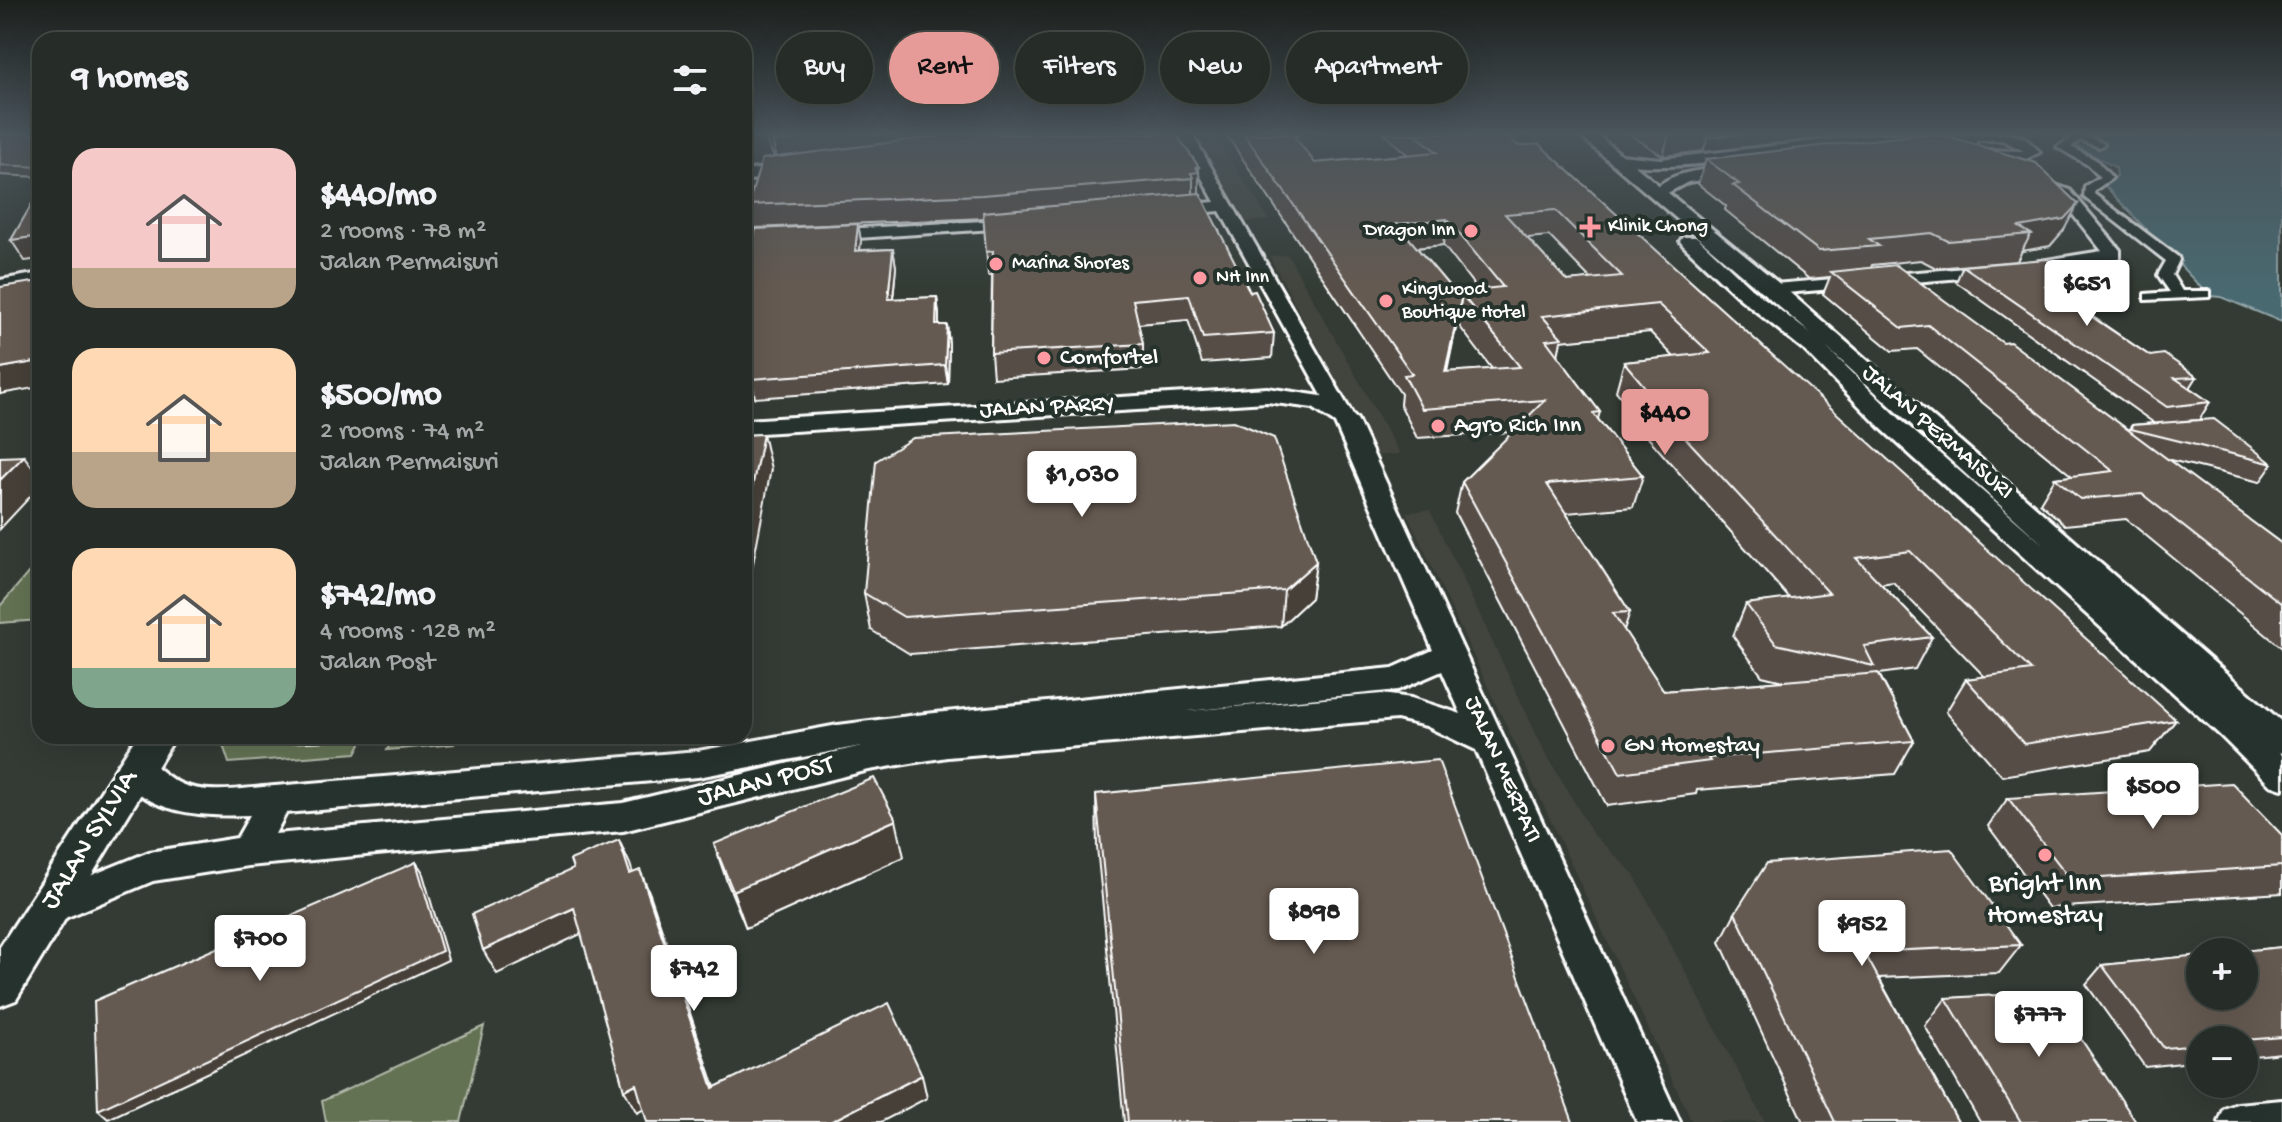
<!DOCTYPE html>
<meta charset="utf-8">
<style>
:root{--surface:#262c27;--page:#2e342f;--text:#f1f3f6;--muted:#a4a7a7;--line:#424844;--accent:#e69b98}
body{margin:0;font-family:"Gochi Hand",sans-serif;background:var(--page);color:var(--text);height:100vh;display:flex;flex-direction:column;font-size:30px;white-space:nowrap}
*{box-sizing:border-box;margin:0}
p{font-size:26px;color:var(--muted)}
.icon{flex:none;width:44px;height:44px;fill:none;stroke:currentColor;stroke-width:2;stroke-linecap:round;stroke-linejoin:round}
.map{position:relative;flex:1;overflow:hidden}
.panel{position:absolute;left:32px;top:32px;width:720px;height:712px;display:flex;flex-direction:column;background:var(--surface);border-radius:24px;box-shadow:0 8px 32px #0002,0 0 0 2px var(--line)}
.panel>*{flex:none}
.guide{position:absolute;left:776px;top:32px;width:760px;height:72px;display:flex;gap:16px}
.fabs{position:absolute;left:2186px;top:938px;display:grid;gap:16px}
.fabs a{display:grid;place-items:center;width:72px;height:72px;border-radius:50%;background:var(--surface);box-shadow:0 8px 32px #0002,0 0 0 2px var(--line);font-size:40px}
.price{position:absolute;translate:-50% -68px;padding:0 18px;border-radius:8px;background:#fff;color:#222;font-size:26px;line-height:52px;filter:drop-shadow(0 2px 4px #0008)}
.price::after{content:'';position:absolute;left:50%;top:48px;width:24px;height:18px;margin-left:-12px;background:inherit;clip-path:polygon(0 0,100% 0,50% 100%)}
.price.on{background:var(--accent);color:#111}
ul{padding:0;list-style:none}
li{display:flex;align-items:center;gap:24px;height:200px;padding:0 40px}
li span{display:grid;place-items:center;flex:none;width:224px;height:160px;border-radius:24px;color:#555}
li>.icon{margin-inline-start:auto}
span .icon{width:96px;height:96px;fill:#fffc;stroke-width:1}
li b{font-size:34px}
h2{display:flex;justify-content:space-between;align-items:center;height:96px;padding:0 40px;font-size:34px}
.chip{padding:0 28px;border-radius:36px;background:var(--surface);box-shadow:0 8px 32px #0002,0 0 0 2px var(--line);font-size:28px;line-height:72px}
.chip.on{background:var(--accent);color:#111}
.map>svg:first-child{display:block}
</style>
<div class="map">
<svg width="2282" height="1122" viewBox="0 0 2282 1122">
<rect width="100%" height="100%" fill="#333b34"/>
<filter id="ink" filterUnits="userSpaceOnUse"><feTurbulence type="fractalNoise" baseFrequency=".0125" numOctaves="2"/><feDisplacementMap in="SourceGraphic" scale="16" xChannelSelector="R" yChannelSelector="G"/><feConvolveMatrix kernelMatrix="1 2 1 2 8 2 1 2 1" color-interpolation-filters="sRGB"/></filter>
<g filter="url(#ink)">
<!-- built -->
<g fill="#42443d">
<path d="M1193 134H1214L1269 220 1245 222Z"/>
<path d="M1707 134H1883L1735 151Z"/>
<path d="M1288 255 1400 454 1377 456 1269 256Z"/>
<path d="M1430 510 1544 750 1593 834 1633 873 1765 1122H1692L1406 512Z"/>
</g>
<!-- green -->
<g fill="#647253" stroke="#b2b8a9" stroke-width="2">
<path d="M40 559V620L0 623V606Z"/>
<path d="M220 736H365L356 753 229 763Z"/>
<path d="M394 736H457L454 744 387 750Z"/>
<path d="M484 1026 461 1122H326L322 1101Z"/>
</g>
<!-- water -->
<path fill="#496970" stroke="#92a5a9" stroke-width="2" d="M2086 134H2282V322L2221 297 2209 296 2105 186 2117 176 2116 168 2076 145 2078 141 2099 145Z"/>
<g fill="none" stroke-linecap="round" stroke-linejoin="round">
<!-- pedestrian casing -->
<g stroke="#fff" stroke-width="6">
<path id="pedestrian" d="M2072 134H2083L2104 144 2099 147 2080 140 2071 147 2096 160 2112 178 2095 190 2094 194 2178 257 2179 260 2172 275 2182 291H2209V297L2145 300V294L2170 292 2158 275 2166 261 2084 197 2085 186 2100 177 2088 165 2057 147 2069 140Z"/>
</g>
<!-- minor casing -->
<g stroke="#fff" stroke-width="6">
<g id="minor">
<path d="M1178 134H1192L1355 419 1352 423 1345 425 1335 419 1220 211 1178 215 1170 210 1178 205 1215 202Z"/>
<path d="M1876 134H2010L2025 138 2040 152 2020 162 1983 157 1981 154 1988 150 2024 151 2002 140H1977L1974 149H1964L1959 140C1937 140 1914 139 1892 140 1845 143 1640 182 1613 159L1620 155 1661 159Z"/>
<path d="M1731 167 1736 169V175L1688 182 1660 197 1652 192C1671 170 1704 170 1731 167Z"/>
<path d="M2053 184 2070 190 2120 250V258L2021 272V264L2102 251 2058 196 2045 189Z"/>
<path d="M1018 219 1024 221V227L827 240 819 235 827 230Z"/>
<path d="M786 232 792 233V241L744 244V234Z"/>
<path d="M1990 266 1996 267V275L1774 294 1765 289 1774 284Z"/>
<path d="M2282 1100V1122H2219L2224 1109 2237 1104Z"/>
</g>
</g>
<!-- tertiary casing -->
<g stroke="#fff" stroke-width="6">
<g id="tertiary">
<path d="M1578 134H1596L1781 285 2282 722V753L2279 752 2282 755V789L2270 785 2220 735 1883 430 1804 350 1737 296 1683 245 1680 241 1683 237H1697L1751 288 1811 334ZM1826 347 2045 546 1901 420Z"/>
<path d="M795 163 804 168 801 172 744 181V171Z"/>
<path d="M40 273V285L0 292V280Z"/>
<path d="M1267 388 1328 397 1357 419 1680 1122H1637L1476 750 1426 726 1397 719 947 757 869 770 623 831 248 866 153 881 46 926 33 921 27 910 33 899 149 852 237 838 250 815C204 817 143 815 118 769L123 760C149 752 158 773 179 783 206 796 246 788 275 786L698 751 838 725 925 714 1393 668 1433 650 1335 423 1313 408 1267 402 744 434V420ZM1442 671 1461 714 1411 698 1382 694 1188 711 1398 690ZM861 746 623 803 275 834 286 813 698 777Z"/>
</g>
</g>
<!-- secondary casing -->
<g stroke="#fff" stroke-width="6">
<path id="secondary" d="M137 736H176L16 1000 0 1006V947Z"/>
</g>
<!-- pedestrian -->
<use href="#pedestrian" fill="#26332d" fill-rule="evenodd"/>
<!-- minor -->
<use href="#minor" fill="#26332d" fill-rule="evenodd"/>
<!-- tertiary -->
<use href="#tertiary" fill="#26332d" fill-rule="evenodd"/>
<!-- secondary -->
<use href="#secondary" fill="#26332d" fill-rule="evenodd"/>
</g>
<!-- wall -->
<g fill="#574d46" stroke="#fff" stroke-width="2" fill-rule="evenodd">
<path d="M0 134H40V177L0 175Z"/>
<path d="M763 134H1176L1199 167V193L1250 292 1274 333 1272 358 1202 363 1188 320 1138 324 1143 344V369L993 378 991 353 992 275H988L984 218 753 228 748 205 774 157Z"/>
<path d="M1226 134H1301L1295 137 1315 163 1408 155 1384 134H1504L2176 720 2150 752 2002 776 1946 712 1966 679 1985 677 1893 582 1881 584 1932 637 1915 669 1879 674 1914 741 1895 774 1697 790 1696 794 1607 806 1455 513 1462 482 1513 432 1417 438 1400 404 1401 394ZM1549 236 1591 279 1567 281 1527 238ZM1443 245 1477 289 1454 292 1417 248ZM1457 323 1492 369 1447 372ZM1650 332 1674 357 1624 362 1616 391 1638 418 1636 424 1790 599 1746 604 1733 636 1762 676 1783 681 1664 691 1624 630 1630 612 1566 513 1633 507 1643 476 1598 419 1600 412 1558 356 1561 341Z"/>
<path d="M1629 134H1742L1708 137 1703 151 1663 156Z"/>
<path d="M1706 159 2064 230 2050 246 2022 251 2017 261 1936 268 1921 260 1872 265 1871 268 2003 343 2128 430 2132 425 2154 423 1956 282 1963 266 2084 282 2075 299H2067L2150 356 2197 377 2190 388 2210 402 2199 420 2183 421 2273 464 2260 482 2166 459 2282 544V648L2126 519 2065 525 2040 503 2055 478 2072 476 1917 349 1892 351 1823 294 1830 277 1809 279 1725 210 1726 206 1698 184Z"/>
<path d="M858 224 861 241 860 250 893 249 896 267 893 299 937 297 939 315V325H947L949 344 948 384 755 398 753 387 744 388V256Z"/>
<path d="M1316 562 1311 598 1281 626 910 654 871 630 864 593Z"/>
<path d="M254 736H331L328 741 259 744Z"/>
<path d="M1096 794 1573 1122H1124L1097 847Z"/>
<path d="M2008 798 2282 835V893L2049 908 1988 826Z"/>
<path d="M714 844 904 857 746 928 727 882Z"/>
<path d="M1735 913 2021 945 1999 973 1879 978 1958 1122H1803L1720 942Z"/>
<path d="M2282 947V1053L2244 1057V1040H2200V1061L2145 1067 2086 984 2102 965Z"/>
<path d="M1946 998 2136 1122H1980L1925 1026Z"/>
</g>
<!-- shaded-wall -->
<g fill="#473f39" stroke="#fff" stroke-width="2">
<path d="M837 134H1004L777 164 773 142Z"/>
<path d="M1669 134H1742L1708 137 1703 151 1663 156Z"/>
<path d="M1196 167H1199V195H1193V178L1191 173Z"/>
<path d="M2078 204 2064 230 2050 246 2022 251 2031 234 2019 227Z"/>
<path d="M1447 219 1443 245 1393 250 1397 224Z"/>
<path d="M858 224 861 241 857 269 855 251Z"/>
<path d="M40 236V259L25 261 11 240Z"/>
<path d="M893 249 896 267 891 318 888 299Z"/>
<path d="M1462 295 1457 323 1440 401 1445 372Z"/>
<path d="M937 297 939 315 938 344 936 325Z"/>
<path d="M947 325 949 344 948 384 945 365Z"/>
<path d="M40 361V387L0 394V368Z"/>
<path d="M763 434 771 469 744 611V526Z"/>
<path d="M24 456 40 478V486L0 529V480Z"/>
<path d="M1316 562 1311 598 1281 626 1284 590Z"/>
<path d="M896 820 904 857 746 928 733 891Z"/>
<path d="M619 840 630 864 641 898 630 874Z"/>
<path d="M416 862 422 871 448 960 108 1119 98 1110Z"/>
<path d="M640 870 650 894 723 1111 713 1088Z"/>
<path d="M574 908 585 932 497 974 483 950Z"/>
<path d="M922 1075 927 1098 881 1122H830Z"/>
<path d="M636 1084 648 1107 637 1113 624 1090Z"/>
</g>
<!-- building -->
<g fill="#655a51" stroke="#fff" stroke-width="2" fill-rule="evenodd">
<path d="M0 134H40V167L0 165Z"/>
<path d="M769 134H837L773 142Z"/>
<path d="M957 134H1176L1199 167H1196L1199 172 1191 173 1193 178 982 195 748 205 762 159Z"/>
<path d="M1244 134H1292L1315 163 1437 152 1415 134H1504L1519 146 1539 144 2176 720 2024 744 1966 679 2031 670 1910 551 1856 558 1932 637 1864 646 1874 666 1776 644 1746 604 1829 593 1645 394H1651L1624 362 1710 353 1658 304 1542 316 1562 338 1546 340 1600 412 1593 413 1643 476 1547 484 1630 612 1613 613 1664 691 1878 673 1914 741 1708 758 1710 761 1620 773 1462 482 1545 400 1422 409 1404 375 1412 374ZM1555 210 1622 276 1567 281 1505 214ZM1447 219 1503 287 1454 292 1397 224ZM1462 295 1492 332 1520 367 1445 372Z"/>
<path d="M1923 134 1951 137 2036 163 2078 204 2064 219 2019 227 2031 234 1948 241 1932 233 1869 239 1879 246 1819 251 1733 185 1739 184 1706 159Z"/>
<path d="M40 190V236L11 240Z"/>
<path d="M1200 193 1250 292 1255 291 1274 333 1203 338 1189 295 1133 300 1143 344 991 353 993 251 986 252 983 212Z"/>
<path d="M858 224 855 251 893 249 888 299 937 297 936 325H947L945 365 751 379 753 368H744V256H748L756 229Z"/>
<path d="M2047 259 2084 282 2046 286 2150 356 2164 354 2197 377 2175 378 2210 402 2167 407 1963 266Z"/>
<path d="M1896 265 2003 343 2010 342 2282 544V604L2142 494 2080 499 2055 478 2113 471 1928 325 1902 328 1831 272Z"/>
<path d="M40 281V361L0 368V287Z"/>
<path d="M2214 419 2273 464 2131 429 2132 425Z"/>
<path d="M1234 421 1274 438 1316 562 1284 590 904 617 864 593 876 461 913 438Z"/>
<path d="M763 434 744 526V435Z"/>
<path d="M24 456 0 480V457Z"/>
<path d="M1438 760 1573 1122H1128L1096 794Z"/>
<path d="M874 778 896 820 733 891 714 844Z"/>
<path d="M2232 783 2282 835V866L2071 880 2008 798Z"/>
<path d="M619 840 630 874 640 870 713 1088 889 1003 922 1075 830 1122H647L636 1084 624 1090 574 908 483 950 472 914 573 869 570 860Z"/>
<path d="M1951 849 2021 945 1864 952 1958 1122H1835L1735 913 1767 863Z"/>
<path d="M416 862 442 951 98 1110 94 1001Z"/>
<path d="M2282 947V1037L2244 1040H2200V1045L2164 1048 2102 965 2200 955V996H2244V952H2231Z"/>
<path d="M2050 992 2136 1122H2021L1946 998Z"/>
</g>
</g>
<!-- sky -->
<linearGradient id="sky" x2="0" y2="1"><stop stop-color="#1c201d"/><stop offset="0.46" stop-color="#4a555c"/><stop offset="1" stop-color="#4a555c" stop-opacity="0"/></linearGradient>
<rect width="2282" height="291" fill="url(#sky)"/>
<!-- markers -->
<g fill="#ff9aa2" stroke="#26332d" stroke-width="3">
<path d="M1586 215h8v8h8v8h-8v8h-8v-8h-8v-8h8z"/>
<circle cx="1471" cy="231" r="8"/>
<circle cx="996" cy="264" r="8"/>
<circle cx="1200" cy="278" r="8"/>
<circle cx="1386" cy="301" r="8"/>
<circle cx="1044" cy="358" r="8"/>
<circle cx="1438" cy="426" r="8"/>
<circle cx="1608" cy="746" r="8"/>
<circle cx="2045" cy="855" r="8"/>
</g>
<g text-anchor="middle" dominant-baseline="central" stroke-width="8" stroke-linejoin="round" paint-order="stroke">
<!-- far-poi labels -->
<g font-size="20" fill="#fff" stroke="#26332d" text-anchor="start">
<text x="1608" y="227">Klinik Chong</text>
<text x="1455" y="231" text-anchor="end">Dragon Inn</text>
<text x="1012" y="264">Marina Shores</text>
<text x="1216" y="278">NH Inn</text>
<text x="1402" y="290">Kingwood<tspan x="1402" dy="23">Boutique Hotel</tspan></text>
</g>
<!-- poi labels -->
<g font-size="24" fill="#fff" stroke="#26332d" text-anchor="start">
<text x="1060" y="358">Comfortel</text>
<text x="1454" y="426">Agro Rich Inn</text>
<text x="1624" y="746">GN Homestay</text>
</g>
<!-- street labels -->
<g font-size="24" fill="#fff" stroke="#26332d">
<text transform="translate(1047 408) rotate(-3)">JALAN PARRY</text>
<text transform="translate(1937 433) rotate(41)">JALAN PERMAISURI</text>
<text transform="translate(1502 770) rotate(66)">JALAN MERPATI</text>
</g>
<!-- near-street labels -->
<g font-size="28" fill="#fff" stroke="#26332d">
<text transform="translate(766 782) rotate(-14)">JALAN POST</text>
<text transform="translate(90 840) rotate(-58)">JALAN SYLVIA</text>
</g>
<!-- near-poi labels -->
<g font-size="28" fill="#fff" stroke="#26332d">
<text x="2045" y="884">Bright Inn<tspan x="2045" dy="32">Homestay</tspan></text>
</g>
</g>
</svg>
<div class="fabs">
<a>+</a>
<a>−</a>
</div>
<b class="price" style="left:2087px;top:328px">$651</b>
<b class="price on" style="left:1665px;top:457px">$440</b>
<b class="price" style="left:1082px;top:519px">$1,030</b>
<b class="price" style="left:2153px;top:831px">$500</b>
<b class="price" style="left:1314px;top:956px">$898</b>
<b class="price" style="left:1862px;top:968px">$952</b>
<b class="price" style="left:260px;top:983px">$700</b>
<b class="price" style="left:694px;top:1013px">$742</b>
<b class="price" style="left:2039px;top:1059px">$777</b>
<div class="guide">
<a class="chip">Buy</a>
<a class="chip on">Rent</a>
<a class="chip">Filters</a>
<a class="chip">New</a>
<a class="chip">Apartment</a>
</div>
<section class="panel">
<h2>9 homes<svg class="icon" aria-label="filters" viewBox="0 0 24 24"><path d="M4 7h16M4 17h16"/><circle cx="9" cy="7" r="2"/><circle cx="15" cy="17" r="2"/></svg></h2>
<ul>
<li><span style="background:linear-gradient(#f6c9c9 75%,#b9a48a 0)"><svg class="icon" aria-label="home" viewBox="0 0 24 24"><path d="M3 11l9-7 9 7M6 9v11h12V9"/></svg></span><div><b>$440/mo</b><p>2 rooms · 78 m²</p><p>Jalan Permaisuri</p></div></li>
<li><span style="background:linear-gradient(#ffd9b3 65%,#b9a48a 0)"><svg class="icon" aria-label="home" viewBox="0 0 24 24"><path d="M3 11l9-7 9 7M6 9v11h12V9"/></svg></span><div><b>$500/mo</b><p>2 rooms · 74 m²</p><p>Jalan Permaisuri</p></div></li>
<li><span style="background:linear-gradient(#ffd9b3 75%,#7fa58c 0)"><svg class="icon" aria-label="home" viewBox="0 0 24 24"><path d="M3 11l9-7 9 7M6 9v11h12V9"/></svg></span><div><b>$742/mo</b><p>4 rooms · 128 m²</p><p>Jalan Post</p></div></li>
</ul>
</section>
</div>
